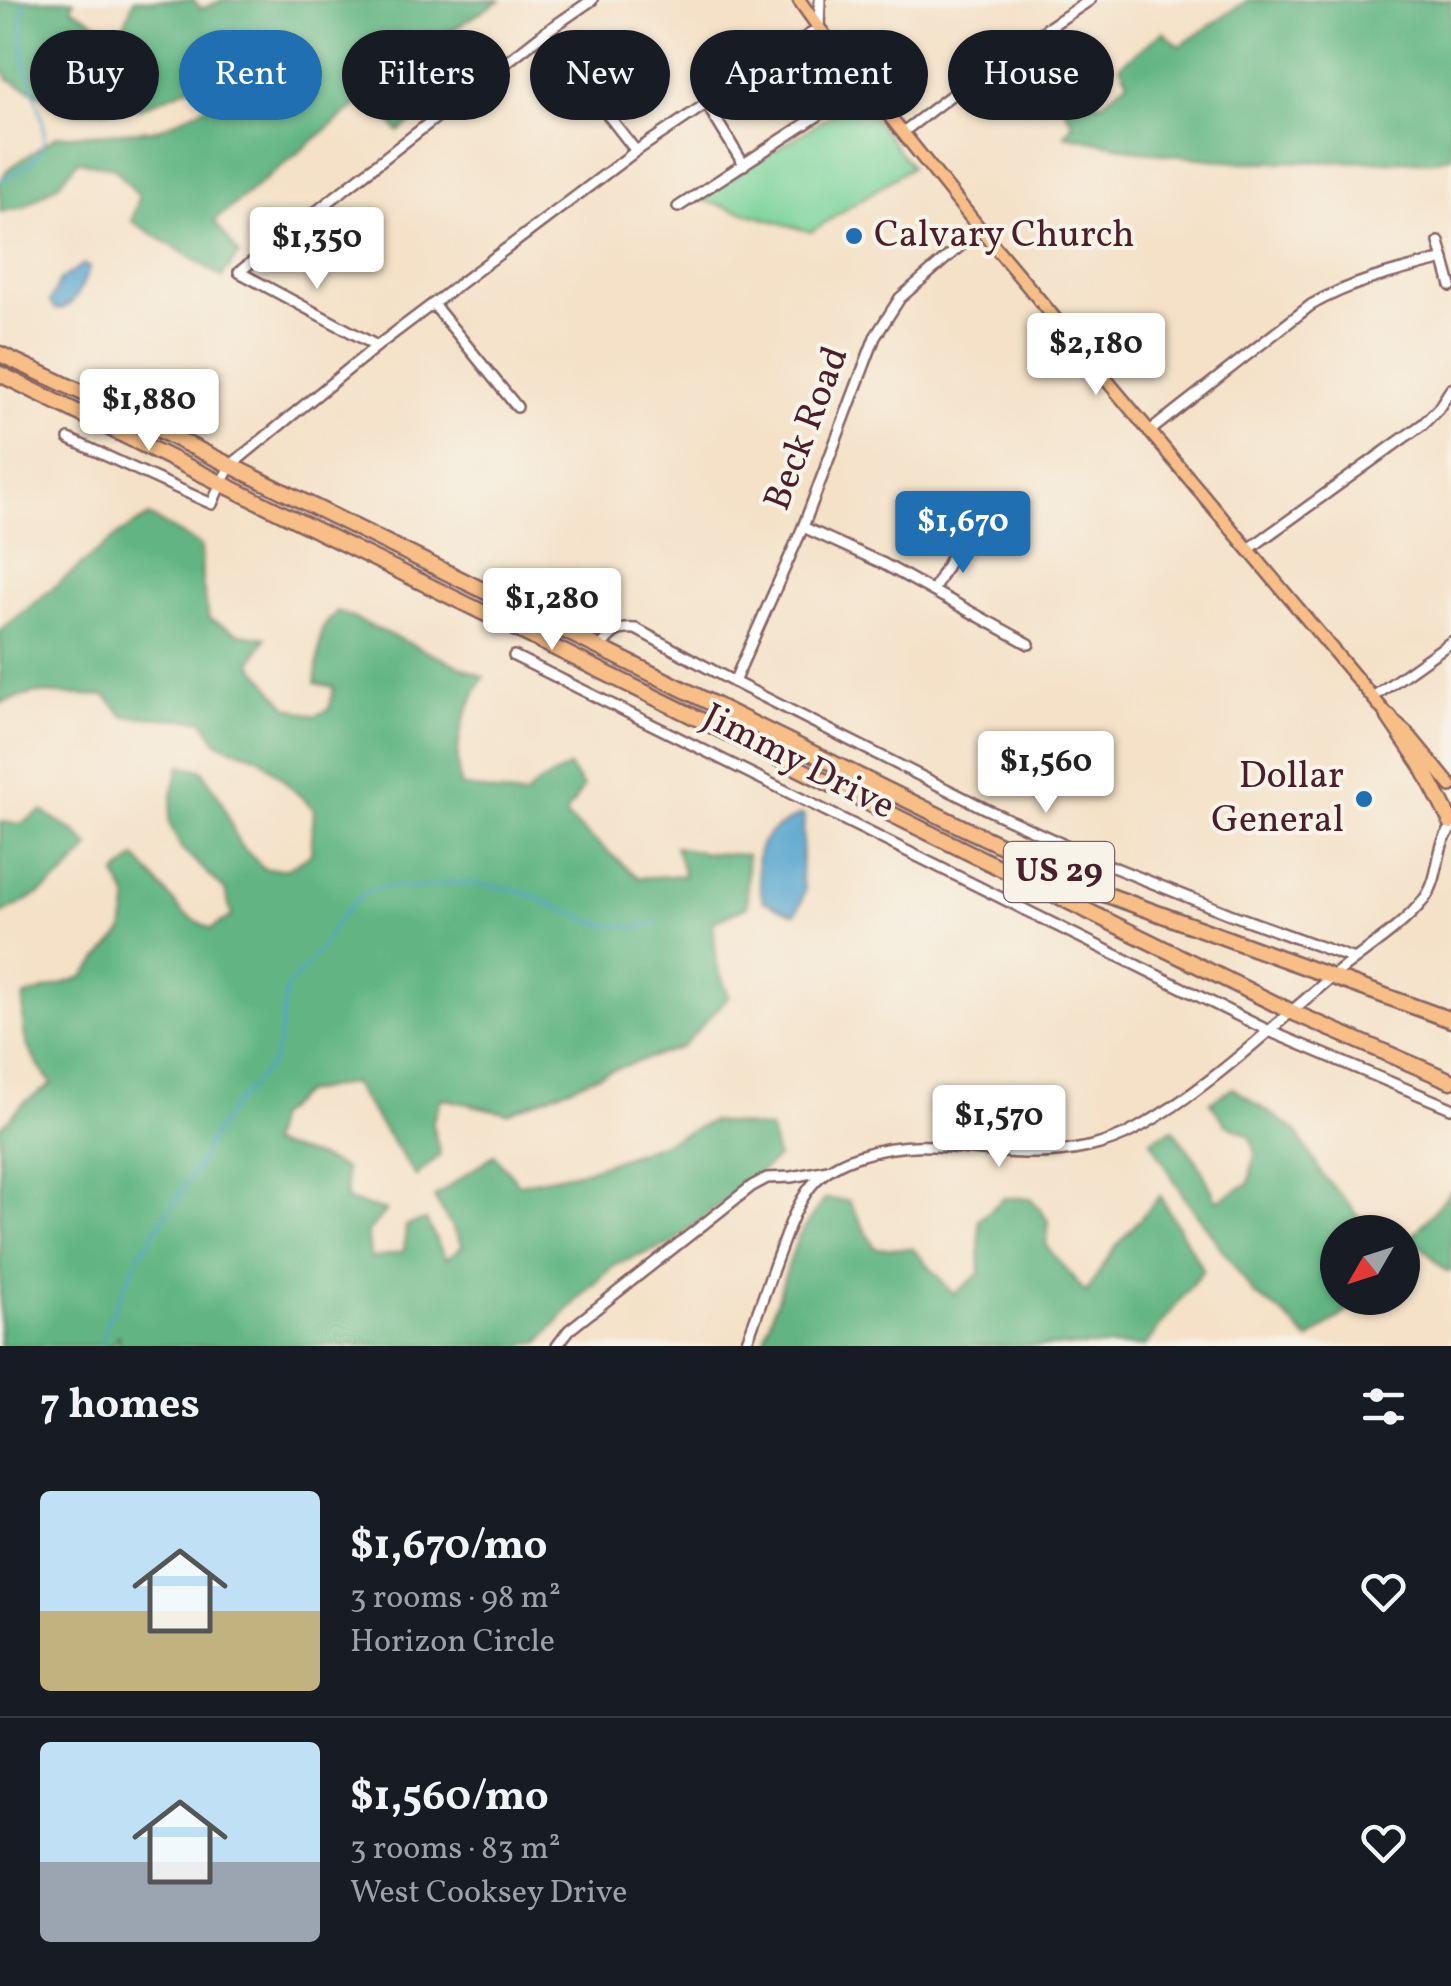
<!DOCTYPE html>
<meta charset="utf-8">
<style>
:root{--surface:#171b24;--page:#242831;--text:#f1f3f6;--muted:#9ea1a6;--line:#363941;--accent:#1f6fb2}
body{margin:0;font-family:Vollkorn,serif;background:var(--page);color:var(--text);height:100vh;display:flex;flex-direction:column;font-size:38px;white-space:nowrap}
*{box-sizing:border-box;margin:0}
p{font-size:32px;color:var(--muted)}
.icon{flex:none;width:55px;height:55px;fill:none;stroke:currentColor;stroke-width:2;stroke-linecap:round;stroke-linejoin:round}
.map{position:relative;height:1346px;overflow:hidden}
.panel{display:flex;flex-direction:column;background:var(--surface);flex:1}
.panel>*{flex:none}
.top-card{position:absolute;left:30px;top:30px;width:1392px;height:90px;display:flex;gap:20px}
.needle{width:65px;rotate:231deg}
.buttons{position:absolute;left:1320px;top:1215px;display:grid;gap:20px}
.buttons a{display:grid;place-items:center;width:100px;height:100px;border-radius:50%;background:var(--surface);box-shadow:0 2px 8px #0004;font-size:50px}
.price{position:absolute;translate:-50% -85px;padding:0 22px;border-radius:10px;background:#fff;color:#222;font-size:32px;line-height:65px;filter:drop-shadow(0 2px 5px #0008)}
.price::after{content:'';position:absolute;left:50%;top:60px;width:30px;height:22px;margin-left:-15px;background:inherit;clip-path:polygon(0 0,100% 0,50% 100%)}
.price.on{background:var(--accent);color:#fff}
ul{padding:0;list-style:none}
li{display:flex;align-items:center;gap:30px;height:250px;padding:0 40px}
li+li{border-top:2px solid var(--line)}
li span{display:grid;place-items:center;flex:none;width:280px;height:200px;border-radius:10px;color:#555}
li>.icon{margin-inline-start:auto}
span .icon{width:120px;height:120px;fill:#fffc;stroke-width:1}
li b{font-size:42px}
h2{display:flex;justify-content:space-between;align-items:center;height:120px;padding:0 40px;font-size:42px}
.pill{padding:0 35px;border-radius:45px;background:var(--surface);box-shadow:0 2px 8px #0004;font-size:35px;line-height:90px}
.pill.on{background:var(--accent);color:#fff}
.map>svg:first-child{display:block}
</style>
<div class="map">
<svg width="1451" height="1346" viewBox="0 0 1451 1346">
<rect width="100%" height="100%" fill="#f7f3e8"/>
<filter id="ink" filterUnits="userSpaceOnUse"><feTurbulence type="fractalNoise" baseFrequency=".01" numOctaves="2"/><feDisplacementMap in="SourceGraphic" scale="20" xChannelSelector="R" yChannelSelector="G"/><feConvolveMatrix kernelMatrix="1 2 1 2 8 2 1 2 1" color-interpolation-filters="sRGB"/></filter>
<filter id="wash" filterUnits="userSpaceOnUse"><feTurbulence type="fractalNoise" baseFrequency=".0048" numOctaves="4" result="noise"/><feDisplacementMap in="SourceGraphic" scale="40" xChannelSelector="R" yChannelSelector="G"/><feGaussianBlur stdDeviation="2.25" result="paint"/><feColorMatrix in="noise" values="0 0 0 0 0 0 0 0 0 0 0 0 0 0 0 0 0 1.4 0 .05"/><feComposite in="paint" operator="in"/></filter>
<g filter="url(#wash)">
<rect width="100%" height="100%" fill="#f4e1c7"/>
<!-- green -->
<path fill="#79d39a" stroke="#627962" stroke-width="2.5" d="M858 98 911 167 811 232 698 199Z"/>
<!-- forest -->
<g fill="#62b582" stroke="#566a56" stroke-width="2.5">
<path d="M0 0H74L71 8 120 36 134 0H193L202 9 222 0H500L448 33 474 74 399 132 369 95 214 221 239 254 222 277 132 221 139 197 115 168 78 161 58 184 24 207 0 212V182L7 170 57 136 157 130 268 76 251 60 141 108 77 112 8 79 0 63Z"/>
<path d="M1248 0H1451V156L1434 161 1237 162 1145 152 1065 135 1073 123 1060 101 1071 85 1101 104 1128 81 1120 65 1163 32 1180 46Z"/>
<path d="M149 516 201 546 202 583 209 619 240 634 266 638 251 663 287 707 315 716 329 709 334 687 315 683 322 629 337 611 484 677C462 716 453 742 460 786L525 797 536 785 569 767 583 787 565 816 639 878 685 875 675 847 707 853 747 855V906L713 922 717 966 729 996 682 1047 609 1071 508 1113 441 1098 432 1124 440 1155 416 1176 352 1083 303 1093 276 1117 269 1144 320 1158 345 1169 346 1200 386 1211 367 1233 371 1259 404 1251 406 1226 426 1220 446 1259 463 1246 434 1197 494 1155 519 1184 588 1170 668 1141 712 1121 770 1129 777 1158 671 1244 616 1264 579 1298 539 1343H528L524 1346H119L118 1336 112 1346H0V1128L25 1102 52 1084C27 1052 20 1039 24 997L83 977 123 932 128 899 116 875 136 857 183 913 211 929 232 916 225 890 181 848 169 822 173 791 180 765 202 770 221 800 239 844 264 869H287L311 854 314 809 259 757 218 743 203 720 124 716 106 696 35 693 0 703V631L118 535Z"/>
<path d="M42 811 76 833 90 847 64 876 41 893 0 915V822L21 824Z"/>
<path d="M1233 1088 1296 1131 1323 1176 1349 1204 1371 1232H1338V1298H1365L1309 1340 1282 1313 1254 1294 1181 1192 1151 1140 1173 1129 1198 1163 1217 1201 1249 1183 1255 1154 1250 1136 1225 1123 1210 1102Z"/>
<path d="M1451 1191V1271L1447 1272 1412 1237Z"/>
<path d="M1160 1196 1203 1270 1145 1346H767L765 1335 798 1237 825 1199 849 1201 875 1248 913 1249 954 1294 980 1274 979 1220 1004 1198H1031L1049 1222 1046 1246 1086 1293 1113 1250Z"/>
</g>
<!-- water -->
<g fill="#55a4ce" stroke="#50627c" stroke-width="2.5">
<path d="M84 264 89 268C83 284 74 311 55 309L50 302 60 280Z"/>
<path d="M801 815 804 816 801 877 805 889 801 903 796 913H792L763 901C753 852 752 837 801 815Z"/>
</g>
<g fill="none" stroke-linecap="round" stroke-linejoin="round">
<!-- stream -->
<g stroke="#55a4ce" stroke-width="2.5">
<path d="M0 180C67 154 42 123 27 71 21 49 22 23 24 0"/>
<path d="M101 1346 108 1321 140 1254 196 1169 210 1139 233 1106 272 1063 279 1041 286 989 320 950 335 924 358 898 373 889 394 885 413 888 457 883 481 884 522 891 551 905 600 924 635 927 659 922"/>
</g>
</g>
</g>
<g filter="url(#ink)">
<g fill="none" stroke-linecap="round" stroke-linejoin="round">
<!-- minor casing -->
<g stroke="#866362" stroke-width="14">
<g id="minor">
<path d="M544 33 636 151"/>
<path d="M706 103 744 165"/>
<path d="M903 132 979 74 1090 0"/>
<path d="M678 207 865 85"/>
<path d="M1439 242 1451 286"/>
<path d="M433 304 517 407"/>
<path d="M377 346 239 272 544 33 592 0"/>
<path d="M1150 431 1311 305C1353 281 1397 271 1444 259"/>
<path d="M69 439 212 504 221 483 231 465 377 346 636 151 819 28 820 0"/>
<path d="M803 527 882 563 1029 644"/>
<path d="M1249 549 1423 424 1438 409 1451 389"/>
<path d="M933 591 959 543"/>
<path d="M600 647C612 633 617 627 636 629L734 682 986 809 1108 865 1230 914 1354 959"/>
<path d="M514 656 1269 1031 1451 1108"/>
<path d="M734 682 803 527 875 337 900 298 980 229"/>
<path d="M1373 697 1451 642"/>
<path d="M557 1346 569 1330 752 1186 767 1178 791 1177 828 1170"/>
<path d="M745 1346C756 1318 766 1289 776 1261 786 1235 794 1208 811 1186 824 1170 842 1161 862 1155 925 1135 972 1154 1034 1153 1068 1153 1106 1146 1136 1129 1208 1090 1270 1028 1333 976 1363 951 1401 929 1425 898 1441 877 1435 845 1451 829"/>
</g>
</g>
<!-- major casing -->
<g stroke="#866362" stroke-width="16">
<path id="major" d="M799 0 819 28 980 229 1389 717 1410 736 1451 786"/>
</g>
<!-- highway casing -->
<g stroke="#866362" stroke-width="19">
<g id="highway">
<path d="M0 354 102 402 964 828 1102 893 1451 1020"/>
<path d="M0 374 1292 1012 1451 1081"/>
<path d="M1389 717 1421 764 1451 822"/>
</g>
</g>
<!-- minor -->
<use href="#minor" stroke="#fff" stroke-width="9"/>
<!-- major -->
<use href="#major" stroke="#f7be87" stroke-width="11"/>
<!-- highway -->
<use href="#highway" stroke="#f7be87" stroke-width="14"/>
</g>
</g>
<!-- markers -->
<g fill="#1f6fb2" stroke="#f7f3e8" stroke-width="4">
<circle cx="854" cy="236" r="10"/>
<circle cx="1364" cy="799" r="10"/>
</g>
<g text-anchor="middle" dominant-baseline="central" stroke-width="8" stroke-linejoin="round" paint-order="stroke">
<!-- shield labels -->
<rect fill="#f7f3e8" stroke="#7e5f64" stroke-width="2.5" x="1004" y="842" width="110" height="60" rx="8"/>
<g font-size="35" font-weight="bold" fill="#4a1f2b">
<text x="1059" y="872">US 29</text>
</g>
<!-- poi labels -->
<g font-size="38" fill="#4a1f2b" stroke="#f7f3e8" text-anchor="start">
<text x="874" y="236">Calvary Church</text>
<text x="1344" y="777" text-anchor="end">Dollar<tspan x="1344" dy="44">General</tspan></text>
</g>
<!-- street labels -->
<g font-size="38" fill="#4a1f2b" stroke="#f7f3e8">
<text transform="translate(808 429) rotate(-69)">Beck Road</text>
<text transform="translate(798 763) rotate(27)">Jimmy Drive</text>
</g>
</g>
</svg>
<div class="buttons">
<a><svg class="needle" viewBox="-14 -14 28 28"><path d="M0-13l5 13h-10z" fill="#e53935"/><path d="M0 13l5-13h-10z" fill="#9ea1a6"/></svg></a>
</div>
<b class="price" style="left:317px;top:292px">$1,350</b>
<b class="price" style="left:1096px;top:398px">$2,180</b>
<b class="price" style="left:149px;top:454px">$1,880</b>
<b class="price on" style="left:963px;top:576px">$1,670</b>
<b class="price" style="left:552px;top:653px">$1,280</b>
<b class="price" style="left:1046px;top:816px">$1,560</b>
<b class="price" style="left:999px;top:1170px">$1,570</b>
<div class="top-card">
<a class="pill">Buy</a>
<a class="pill on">Rent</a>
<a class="pill">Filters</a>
<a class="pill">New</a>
<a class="pill">Apartment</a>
<a class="pill">House</a>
</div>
</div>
<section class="panel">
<h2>7 homes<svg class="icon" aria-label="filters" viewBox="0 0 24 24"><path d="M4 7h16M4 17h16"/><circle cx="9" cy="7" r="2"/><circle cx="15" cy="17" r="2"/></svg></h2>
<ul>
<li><span style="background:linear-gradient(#bfe0f5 60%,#c2b280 0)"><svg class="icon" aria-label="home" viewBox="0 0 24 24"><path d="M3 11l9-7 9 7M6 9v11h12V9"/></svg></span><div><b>$1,670/mo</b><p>3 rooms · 98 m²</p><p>Horizon Circle</p></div><svg class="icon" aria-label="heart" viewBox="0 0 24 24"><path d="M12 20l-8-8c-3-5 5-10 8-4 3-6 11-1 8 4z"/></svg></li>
<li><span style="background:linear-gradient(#bfe0f5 60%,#9aa5b1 0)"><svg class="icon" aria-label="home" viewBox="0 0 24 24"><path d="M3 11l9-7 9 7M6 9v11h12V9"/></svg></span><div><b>$1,560/mo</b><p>3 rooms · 83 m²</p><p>West Cooksey Drive</p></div><svg class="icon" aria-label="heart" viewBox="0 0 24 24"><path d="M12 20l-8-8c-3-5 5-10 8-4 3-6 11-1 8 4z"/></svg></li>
</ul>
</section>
